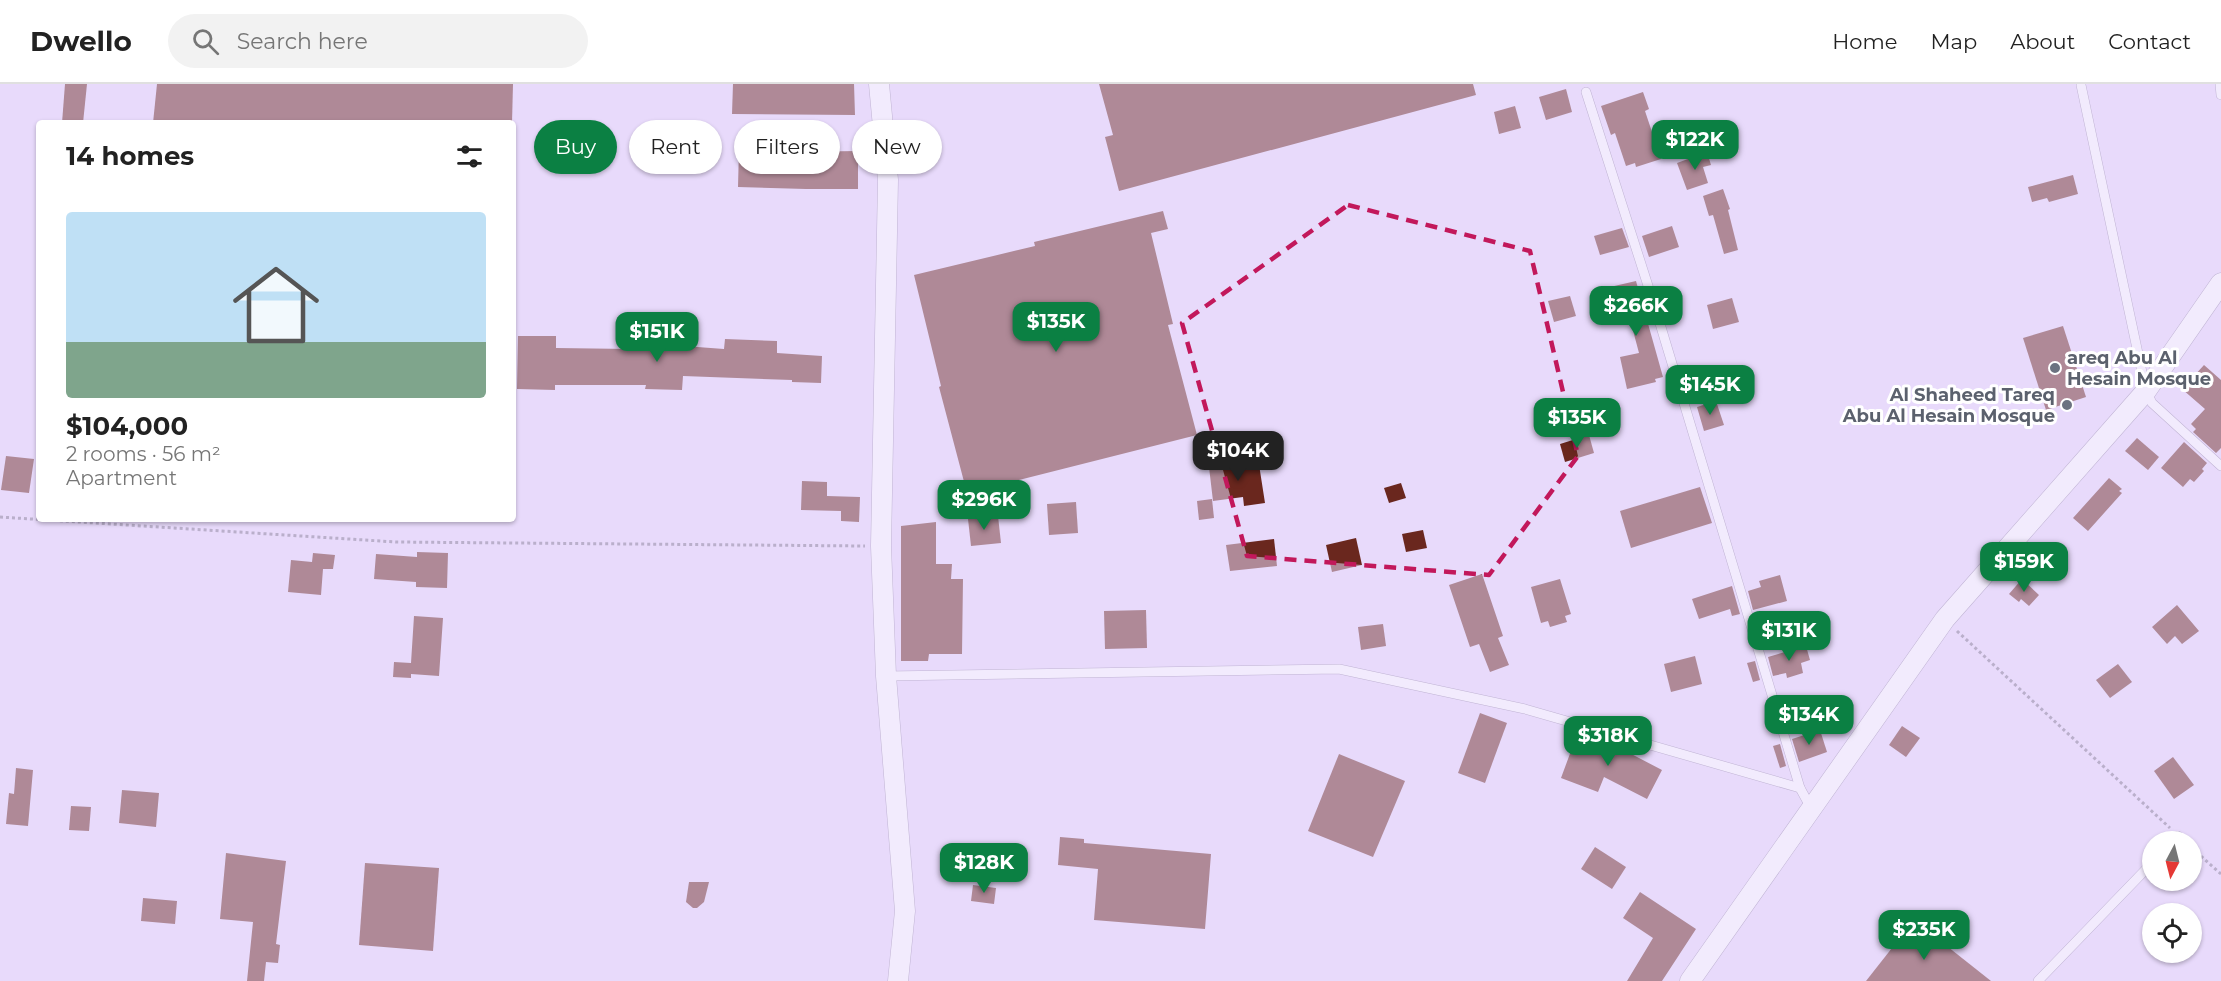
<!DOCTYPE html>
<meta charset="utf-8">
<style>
:root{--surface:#fff;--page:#f2f2f2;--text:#222;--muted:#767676;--line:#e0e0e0;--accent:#0b8043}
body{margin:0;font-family:Montserrat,sans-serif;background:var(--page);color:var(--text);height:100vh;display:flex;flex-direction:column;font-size:22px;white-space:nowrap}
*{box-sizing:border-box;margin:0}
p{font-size:20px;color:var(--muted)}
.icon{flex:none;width:33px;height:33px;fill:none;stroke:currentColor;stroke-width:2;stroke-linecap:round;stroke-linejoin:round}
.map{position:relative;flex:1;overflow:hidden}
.sheet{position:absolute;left:36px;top:36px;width:480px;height:402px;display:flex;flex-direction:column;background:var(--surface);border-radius:6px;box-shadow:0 2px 4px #0004}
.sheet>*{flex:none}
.banner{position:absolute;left:534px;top:36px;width:570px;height:54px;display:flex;gap:12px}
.needle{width:39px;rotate:187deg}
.fabs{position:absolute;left:2142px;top:747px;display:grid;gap:12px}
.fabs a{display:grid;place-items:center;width:60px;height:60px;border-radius:50%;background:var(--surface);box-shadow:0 2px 4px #0004;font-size:30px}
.price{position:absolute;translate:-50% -51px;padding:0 14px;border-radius:12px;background:var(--accent);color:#fff;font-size:20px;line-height:39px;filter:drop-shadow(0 2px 3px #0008)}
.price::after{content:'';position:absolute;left:50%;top:36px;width:18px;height:14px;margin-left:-9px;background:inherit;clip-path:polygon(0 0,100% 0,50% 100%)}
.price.active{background:#222;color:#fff}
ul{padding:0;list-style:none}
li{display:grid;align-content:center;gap:12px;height:318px;padding:0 30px}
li+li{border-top:2px solid var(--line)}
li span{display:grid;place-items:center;height:186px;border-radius:6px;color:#555}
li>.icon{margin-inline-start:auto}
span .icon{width:108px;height:108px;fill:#fffc;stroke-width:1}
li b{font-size:26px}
h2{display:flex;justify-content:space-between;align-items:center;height:72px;padding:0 30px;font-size:26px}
.tag{padding:0 21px;border-radius:27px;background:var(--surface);box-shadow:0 2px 4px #0004;font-size:21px;line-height:54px}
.tag.active{background:var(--accent);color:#fff}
header{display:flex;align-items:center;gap:36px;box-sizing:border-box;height:84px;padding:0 30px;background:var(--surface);border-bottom:2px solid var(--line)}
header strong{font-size:28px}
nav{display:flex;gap:33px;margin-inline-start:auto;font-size:21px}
.search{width:420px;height:54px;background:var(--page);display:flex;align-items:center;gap:15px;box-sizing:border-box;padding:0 21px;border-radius:33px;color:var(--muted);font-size:22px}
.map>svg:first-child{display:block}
</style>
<header>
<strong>Dwello</strong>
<div class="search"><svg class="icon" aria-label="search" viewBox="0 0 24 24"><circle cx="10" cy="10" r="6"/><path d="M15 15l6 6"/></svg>Search here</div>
<nav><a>Home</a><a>Map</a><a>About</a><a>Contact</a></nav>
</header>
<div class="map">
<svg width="2221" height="897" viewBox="0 0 2221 897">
<rect width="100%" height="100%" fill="#e8dafb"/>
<!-- building -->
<g fill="#6a271e">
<path d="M65 0H87L83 39H62Z"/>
<path d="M157 0H513L512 39H153Z"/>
<path d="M733 0H854L855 31 732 30Z"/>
<path d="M1099 0H1473L1476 11 1119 107 1105 53 1113 51Z"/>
<path d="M1566 5 1572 28 1546 36 1539 13Z"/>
<path d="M1643 8 1649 25 1645 27 1661 75 1636 83 1635 79 1626 82 1615 49 1611 51 1601 22Z"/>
<path d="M1515 22 1521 44 1499 50 1494 28Z"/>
<path d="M739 64 790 66V68L858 67V105H806L738 103Z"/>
<path d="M1707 68 1711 81 1703 83 1708 99 1687 106 1677 79Z"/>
<path d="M2073 91 2078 110 2049 118 2047 114 2032 118 2028 103Z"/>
<path d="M1723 105 1730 125 1728 126 1738 166 1724 170 1713 131 1709 132 1703 112Z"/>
<path d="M1163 127 1168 145 1151 149 1173 240 1168 241 1197 351 967 409 939 303 941 302 914 191 1035 162 1034 158Z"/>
<path d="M1672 142 1679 163 1649 173 1642 152Z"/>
<path d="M1622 144 1629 163 1600 171 1594 152Z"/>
<path d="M1636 197 1663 293 1655 295 1656 298 1627 305 1620 273 1639 269 1631 239 1620 241 1610 203Z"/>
<path d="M1570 212 1576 232 1554 238 1548 217Z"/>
<path d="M1732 214 1739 238 1713 245 1707 221Z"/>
<path d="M2063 242 2086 313 2046 326 2023 254Z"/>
<path d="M631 251 684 253V262L724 265 725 255 777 257V269L822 272 821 299 792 298V296L683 292 682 306 645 305 646 301H555V306L517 305 518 252H556V264L630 265Z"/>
<path d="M2204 281 2221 296V364L2216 369 2193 348 2196 345 2191 340 2205 325 2182 305Z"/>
<path d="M1716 317 1724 341 1704 347 1697 323Z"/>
<path d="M1589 351 1594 369 1565 378 1560 360Z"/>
<path d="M2137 354 2159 373 2148 386 2125 367Z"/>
<path d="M2184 358 2207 379 2202 385 2204 387 2194 398 2190 395 2183 403 2161 384Z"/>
<path d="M6 372 34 375 29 409 1 406Z"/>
<path d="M1258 374 1265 419 1244 422 1243 413 1213 417 1209 383 1238 380V377Z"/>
<path d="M2109 394 2122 405 2119 407 2122 409 2088 447 2073 434Z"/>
<path d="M802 397 827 398V412L860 413 859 438 841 437V427L801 426Z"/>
<path d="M1401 399 1406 414 1389 419 1384 404Z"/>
<path d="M1700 403 1712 439 1631 464 1620 427Z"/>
<path d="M1212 415 1214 434 1199 436 1197 417Z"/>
<path d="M1076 418 1078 449 1049 451 1047 420Z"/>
<path d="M998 432 1001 459 971 462 968 435Z"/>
<path d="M936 438V480H952L951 495H963L962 570H929L928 577H901V442Z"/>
<path d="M1423 446 1427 464 1406 468 1402 450Z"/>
<path d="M1356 454 1362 481 1332 488 1326 461Z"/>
<path d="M1274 455 1277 482 1230 487 1226 461Z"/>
<path d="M417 468 448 469 447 504 416 503V498L374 495 376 470 417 473Z"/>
<path d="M313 469 335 471 333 485H323L321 511 288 508 291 476 312 478Z"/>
<path d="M1482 490 1503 552 1498 554 1509 581 1490 588 1479 560 1470 563 1449 501Z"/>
<path d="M1780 491 1787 517 1753 526 1748 507 1761 503 1759 497Z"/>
<path d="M1560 495 1571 530 1565 532 1567 538 1550 543 1548 537 1541 539 1531 503Z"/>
<path d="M2022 495 2039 511 2029 522 2021 515 2019 518 2009 510Z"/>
<path d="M1732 502 1740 530 1732 532 1730 525 1699 535 1692 515Z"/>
<path d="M2177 521 2199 547 2182 560 2175 552 2167 560 2152 543Z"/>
<path d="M1146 526 1147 564 1105 565 1104 527Z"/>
<path d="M414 532 443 534 439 592 411 590V594L393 593 394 578 411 579Z"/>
<path d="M1383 540 1386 562 1361 566 1358 543Z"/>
<path d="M1806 562 1810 576 1801 579 1803 589 1787 594 1786 589 1773 592 1768 573Z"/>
<path d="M1695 572 1702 600 1671 608 1664 580Z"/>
<path d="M1755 577 1760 596 1753 598 1747 579Z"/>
<path d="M2118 580 2132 598 2110 614 2096 596Z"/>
<path d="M1480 629 1507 639 1485 699 1458 689Z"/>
<path d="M1902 642 1920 654 1906 673 1889 661Z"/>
<path d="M1820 646 1827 668 1799 678 1792 655Z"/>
<path d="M1578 648 1616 662 1662 686 1647 715 1604 693 1598 708 1561 694Z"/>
<path d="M1780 660 1786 682 1780 684 1773 662Z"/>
<path d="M1339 670 1405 697 1373 773 1308 747Z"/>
<path d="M2173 673 2194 701 2174 715 2154 687Z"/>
<path d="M16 684 33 686 28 742 6 740 9 709 14 710Z"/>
<path d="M122 706 159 709 156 743 119 739Z"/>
<path d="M71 722 91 723 89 747 69 746Z"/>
<path d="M1060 753 1084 755V759L1211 770 1205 845 1094 836 1098 785 1058 781Z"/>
<path d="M1595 763 1626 783 1612 805 1581 785Z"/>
<path d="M226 769 286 777 276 860 280 861 278 879 266 878 264 897H247L253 838 220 835Z"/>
<path d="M365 779 439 784 433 867 359 861Z"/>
<path d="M689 798H709L704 818 697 824H693L686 818Z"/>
<path d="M973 801 996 804 994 820 971 817Z"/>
<path d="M1640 808 1696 845 1662 897H1627L1653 854 1623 834Z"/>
<path d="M143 814 177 817 175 840 141 837Z"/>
<path d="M1914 836 1991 897H1866Z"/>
</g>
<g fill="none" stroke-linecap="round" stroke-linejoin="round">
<!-- service casing -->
<g stroke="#9285a4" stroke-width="10">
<g id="service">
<path d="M2220 0 2221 11"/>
<path d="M2081 1 2146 307 2152 319 2221 382"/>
<path d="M1586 8 1658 233 1800 704 1811 724"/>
<path d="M886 592 1339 585 1525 625 1800 704"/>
<path d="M2173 758 2178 752"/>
<path d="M2038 897 2152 779"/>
</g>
</g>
<!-- minor casing -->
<g stroke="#9285a4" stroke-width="21">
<g id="minor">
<path d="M879 0 888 96 881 462 886 592 905 827 898 897"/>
<path d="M1690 897 1945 535 2146 307 2221 199"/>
</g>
</g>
<!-- path -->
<g stroke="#837a90" stroke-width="3" stroke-dasharray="3 3" stroke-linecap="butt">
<path d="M0 433 396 458 865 462"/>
<path d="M1957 547 2170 744"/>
<path d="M2192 764 2221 790"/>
</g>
<!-- service -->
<use href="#service" stroke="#fff" stroke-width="9"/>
<!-- minor -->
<use href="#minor" stroke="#fff" stroke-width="20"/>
</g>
<!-- marked area -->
<path d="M0 0H2221V897H0ZM1348 121 1530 167 1578 372 1489 491 1247 472 1182 239Z" fill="#e8dafb" fill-opacity=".55" fill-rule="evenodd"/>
<path fill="none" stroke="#c2185b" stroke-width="4.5" stroke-dasharray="12 8" stroke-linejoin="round" d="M1348 121 1530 167 1578 372 1489 491 1247 472 1182 239Z"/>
<!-- markers -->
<g fill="#6b7280" stroke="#fff" stroke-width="2">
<circle cx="2055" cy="284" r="6"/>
<circle cx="2067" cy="321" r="6"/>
</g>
<g text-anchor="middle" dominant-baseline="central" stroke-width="6" stroke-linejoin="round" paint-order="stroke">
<!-- worship labels -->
<g font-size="18" font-weight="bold" fill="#5b616d" stroke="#fff" text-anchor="start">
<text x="2067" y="274">areq Abu Al<tspan x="2067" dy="21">Hesain Mosque</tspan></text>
<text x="2055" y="311" text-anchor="end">Al Shaheed Tareq<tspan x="2055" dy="21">Abu Al Hesain Mosque</tspan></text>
</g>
</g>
</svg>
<div class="fabs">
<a><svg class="needle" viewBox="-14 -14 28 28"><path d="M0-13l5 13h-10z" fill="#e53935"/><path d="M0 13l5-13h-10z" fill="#767676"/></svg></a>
<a><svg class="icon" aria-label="locate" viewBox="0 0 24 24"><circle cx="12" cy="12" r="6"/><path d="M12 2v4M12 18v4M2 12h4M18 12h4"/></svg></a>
</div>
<b class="price" style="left:1695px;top:87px">$122K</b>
<b class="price" style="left:1636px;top:253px">$266K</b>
<b class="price" style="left:1056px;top:269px">$135K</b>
<b class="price" style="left:657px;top:279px">$151K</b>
<b class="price" style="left:1710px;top:332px">$145K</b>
<b class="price" style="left:1577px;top:365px">$135K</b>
<b class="price active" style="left:1238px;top:398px">$104K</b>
<b class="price" style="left:984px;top:447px">$296K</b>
<b class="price" style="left:2024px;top:509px">$159K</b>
<b class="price" style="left:1789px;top:578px">$131K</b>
<b class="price" style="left:1809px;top:662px">$134K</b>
<b class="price" style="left:1608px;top:683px">$318K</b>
<b class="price" style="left:984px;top:810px">$128K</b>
<b class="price" style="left:1924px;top:877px">$235K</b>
<div class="banner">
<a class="tag active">Buy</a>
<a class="tag">Rent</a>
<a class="tag">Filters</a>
<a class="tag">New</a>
</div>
<section class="sheet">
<h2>14 homes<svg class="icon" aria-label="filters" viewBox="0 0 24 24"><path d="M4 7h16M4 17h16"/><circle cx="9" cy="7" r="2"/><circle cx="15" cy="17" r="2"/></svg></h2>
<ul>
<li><span style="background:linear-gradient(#bfe0f5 70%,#7fa58c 0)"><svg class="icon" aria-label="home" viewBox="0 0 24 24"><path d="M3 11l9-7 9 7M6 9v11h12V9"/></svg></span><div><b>$104,000</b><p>2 rooms · 56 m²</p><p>Apartment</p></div></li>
</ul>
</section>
</div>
